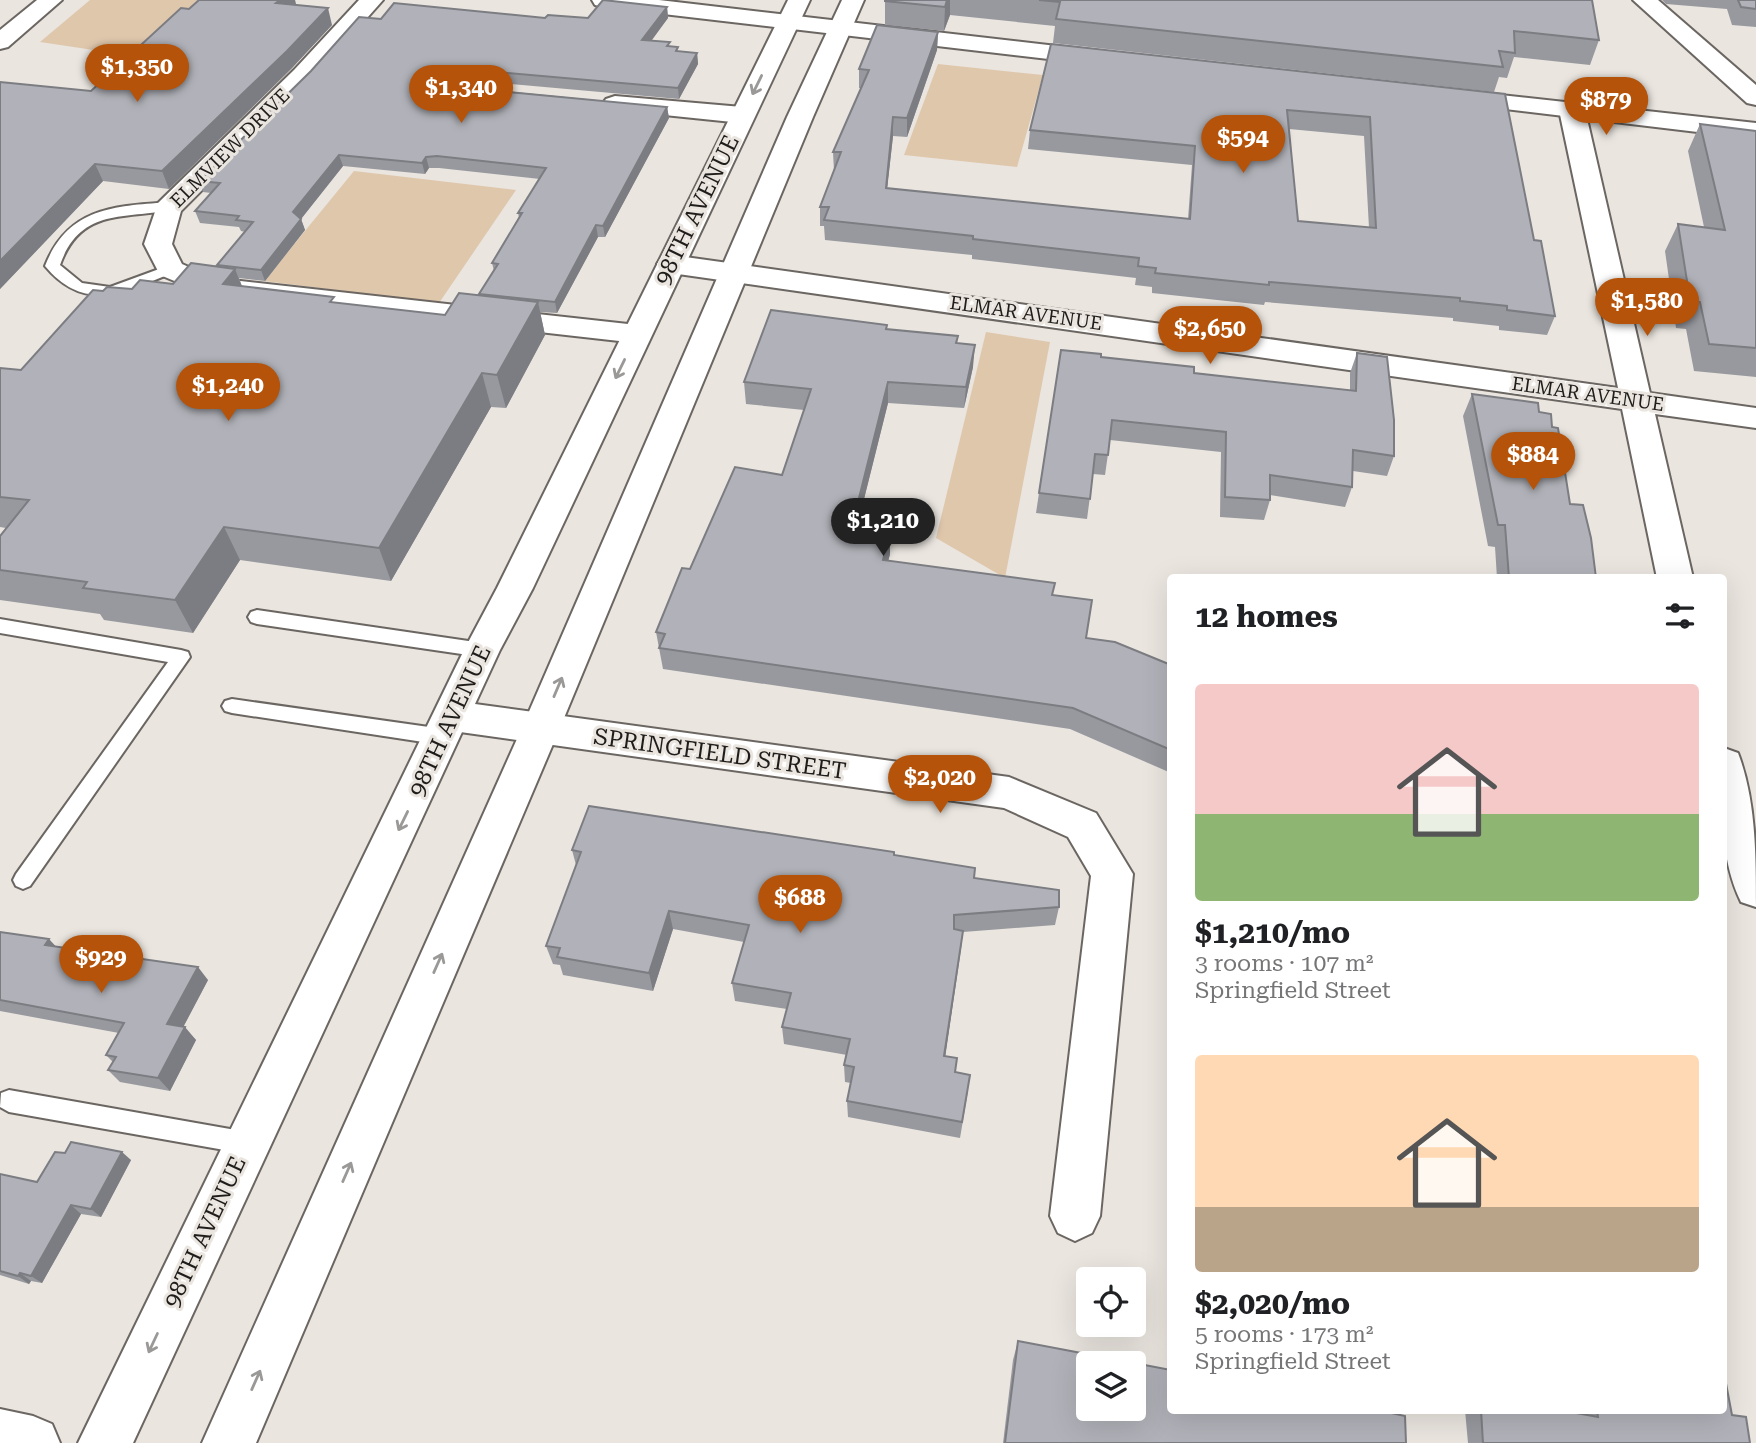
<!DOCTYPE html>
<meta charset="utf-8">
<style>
:root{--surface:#fff;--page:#f6f6f6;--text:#202124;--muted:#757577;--accent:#b45309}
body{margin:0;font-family:"Roboto Serif",serif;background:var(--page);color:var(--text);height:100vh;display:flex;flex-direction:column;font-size:26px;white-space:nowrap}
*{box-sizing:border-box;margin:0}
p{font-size:23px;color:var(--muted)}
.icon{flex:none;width:38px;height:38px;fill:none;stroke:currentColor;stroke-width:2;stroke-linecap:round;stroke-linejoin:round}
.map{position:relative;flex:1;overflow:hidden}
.panel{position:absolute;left:1167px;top:574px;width:560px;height:840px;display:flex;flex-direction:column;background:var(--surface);border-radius:7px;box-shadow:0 7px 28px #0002}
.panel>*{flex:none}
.fabs{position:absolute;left:1076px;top:1267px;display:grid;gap:14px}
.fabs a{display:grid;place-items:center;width:70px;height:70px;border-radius:7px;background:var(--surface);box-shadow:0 7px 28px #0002;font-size:35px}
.price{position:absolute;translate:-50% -60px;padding:0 16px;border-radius:24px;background:var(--accent);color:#fff;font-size:23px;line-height:46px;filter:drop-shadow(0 2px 4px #0008)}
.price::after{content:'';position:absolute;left:50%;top:42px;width:21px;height:16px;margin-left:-10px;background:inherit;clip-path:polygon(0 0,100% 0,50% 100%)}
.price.current{background:#222;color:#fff}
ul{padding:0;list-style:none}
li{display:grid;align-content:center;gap:14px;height:371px;padding:0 28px}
li span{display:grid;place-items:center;height:217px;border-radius:7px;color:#555}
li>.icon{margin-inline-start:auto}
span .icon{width:126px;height:126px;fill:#fffc;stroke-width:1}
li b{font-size:30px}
h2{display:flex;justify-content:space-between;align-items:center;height:84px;padding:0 28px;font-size:30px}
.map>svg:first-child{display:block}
</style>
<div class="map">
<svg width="1756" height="1443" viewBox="0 0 1756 1443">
<rect width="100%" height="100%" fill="#eae5df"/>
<!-- green -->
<g fill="#dfc7ac">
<path d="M90 0H207L147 58 40 42Z"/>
<path d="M938 64 1043 75 1017 167 904 155Z"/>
<path d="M354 171 516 190 439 303 264 281Z"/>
<path d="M986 332 1050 342 1005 578 936 538Z"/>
</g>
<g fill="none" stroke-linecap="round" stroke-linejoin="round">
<!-- service casing -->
<g stroke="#6b6661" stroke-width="4">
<g id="service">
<path d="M171 202 178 206 176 209C126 220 81 206 60 265L82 283 110 287 170 265 177 269 175 272C126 291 86 315 45 266 68 207 115 206 171 202Z"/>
<path d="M257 610 482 643 489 645 491 650 489 655 482 657 257 624 251 622 248 617 251 612Z"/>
<path d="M0 619 181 650 188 652 190 657 30 886 23 889 16 886 13 880 16 874 168 662 0 633Z"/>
<path d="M232 699 443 729 450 732 453 737 450 742 443 745 232 713 225 711 222 706 225 701Z"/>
<path d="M9 1090 247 1132 255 1135 259 1143 255 1151 247 1154 9 1112 0 1107 1 1093Z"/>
</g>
</g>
<!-- minor casing -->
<g stroke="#6b6661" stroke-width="4">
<g id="minor">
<path d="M37 0H62L8 47 0 49V30Z"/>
<path d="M359 0H383L312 80 181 211 172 244 182 264 214 278 637 325 648 328 652 334 648 340 637 343 208 295 160 275 144 244 158 203 294 70Z"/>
<path d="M1633 0H1658L1756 85V105L1747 103Z"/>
<path d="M615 96 742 107 751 110 755 115 751 120 742 123 606 109 602 104 606 99Z"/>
<path d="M1572 102 1581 105 1585 110 1650 393 1756 408V428L1655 414 1693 578H1657L1622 409 671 273 661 270 657 264 661 258 671 255 1618 388 1559 110 1563 105Z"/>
<path d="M453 701 1009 777 1096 813 1133 874 1100 1216 1092 1233 1075 1241 1058 1233 1050 1216 1091 876 1068 837 1004 808 453 731 439 727 434 716 439 705Z"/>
<path d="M1724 748 1738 753C1756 800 1756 855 1756 907L1741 902C1718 855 1722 799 1724 748Z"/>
</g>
</g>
<!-- secondary casing -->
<g stroke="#6b6661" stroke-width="4">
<g id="secondary">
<path d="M592 0H659L1100 51 1108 53 1112 58 1108 63 1100 65 603 7 595 5Z"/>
<path d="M1455 90 1756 123V139L1446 102 1443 97 1446 92Z"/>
<path d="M0 1409 33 1416 52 1424 60 1443H0Z"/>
</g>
</g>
<!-- primary casing -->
<g stroke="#6b6661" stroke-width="4">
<g id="primary">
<path d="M788 0H810L533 588 500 650 133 1443H78L464 650 497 588Z"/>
<path d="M842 0H864L813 117 559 730 256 1443H202L521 730 787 117Z"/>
</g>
</g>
<!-- service -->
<use href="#service" fill="#fff" fill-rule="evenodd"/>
<!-- minor -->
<use href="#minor" fill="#fff" fill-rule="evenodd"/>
<!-- secondary -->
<use href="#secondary" fill="#fff" fill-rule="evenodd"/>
<!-- primary -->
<use href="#primary" fill="#fff" fill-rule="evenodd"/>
</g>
<!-- wall -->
<g fill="#98999f" fill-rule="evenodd">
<path d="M199 0H295L296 5 332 25 292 68 169 189 103 181 0 289V82L91 91Z"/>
<path d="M885 0H1592L1599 40 1590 65 1514 57 1507 78 1499 77 1494 92 1053 43 1055 26 950 15 944 31 885 25Z"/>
<path d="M1662 0H1756V27L1732 25 1727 9 1666 4Z"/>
<path d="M667 7 668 18 651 40 670 46 678 51 697 53 698 64 679 99 487 82 477 84 475 88 667 107 669 118 605 237H598L557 313 540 312 545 335 506 408 491 407 391 581 240 560 193 633 104 620 100 614 0 600V536L6 528 0 527V368L21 370 103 291 132 289 173 284 218 267 217 265 245 232 241 231 239 227 200 223 195 211 211 193 203 192 199 181 381 19 588 18ZM343 166 425 174 429 168H439L540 179 518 213 519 218 492 263 494 271 479 294V296L445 315 336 303 242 286 239 278 265 281 305 230 301 219Z"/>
<path d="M938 32 937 50 907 137 893 136 887 188 1188 219 1192 165 1028 149 1030 130 1051 44 1505 94 1534 240 1555 316 1547 335 1499 330V326L1453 321V318L1265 302 1264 305 1152 293V287L1135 285 1136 278 972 259V255L825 240 824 226H820V207L834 171 833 152 861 88H859V69ZM1289 129 1364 136 1369 228 1298 221Z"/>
<path d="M1700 124 1756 131V377L1694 371 1686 329 1676 328 1665 251 1678 224 1704 227 1688 151Z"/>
<path d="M887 325V329L958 336 957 343 973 367 964 408 888 403 861 511H865L866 530 890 554 888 561 1053 595 1086 638 1171 665V773L1070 729 663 669 656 632 690 569 782 475 804 410 746 404 744 382Z"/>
<path d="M1357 353 1394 456 1387 476 1353 471 1352 487 1345 507 1270 495V500L1264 520 1220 517 1221 452 1110 440 1105 475 1093 474 1087 519 1036 513 1039 493 1101 357 1194 373 1350 390V373Z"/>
<path d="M1472 394 1539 412 1552 427 1570 504 1596 578H1497L1495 547 1488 546 1463 416Z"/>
<path d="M572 850 894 855 975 878 1059 907 1055 925 963 932 945 1056 968 1091 960 1138 848 1117 847 1101 851 1083 845 1082 844 1065 847 1055 784 1044 782 1027 787 1009 735 1001 732 983 744 942 673 929 653 991 563 975 560 965 553 964 546 946 576 865Z"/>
<path d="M0 932 55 946 208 980 183 1027 196 1040 170 1091 120 1082 108 1070 113 1062 106 1055 119 1033 0 1011Z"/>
<path d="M65 1153 131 1160 101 1217 81 1214 42 1283 31 1281 29 1284 0 1275V1174L37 1182Z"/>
<path d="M1018 1341 1406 1443H1003L1013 1360Z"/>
<path d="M1465 1410H1560L1578 1414V1410H1724L1732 1415 1750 1443H1468Z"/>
</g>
<!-- shaded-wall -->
<g fill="#7c7d82">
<path d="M280 0H295L296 5 276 3Z"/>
<path d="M947 0H950V15L944 31 945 7Z"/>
<path d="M667 7 668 18 644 51 642 40Z"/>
<path d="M328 8 332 25 292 68 169 189 162 171Z"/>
<path d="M938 32 937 50 907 137V118Z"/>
<path d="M697 53 698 64 679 99 678 88Z"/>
<path d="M485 71 487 82 477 84 473 91 470 80 475 73Z"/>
<path d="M667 107 669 118 605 237 603 226Z"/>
<path d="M893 117V136L885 208 886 188Z"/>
<path d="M339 155 343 166 297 224 293 212Z"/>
<path d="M426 157 429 168 425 174 422 163Z"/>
<path d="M95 164 103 181 0 289V261Z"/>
<path d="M301 219 305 230 265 281 261 270Z"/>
<path d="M596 225 598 237 557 313 555 302Z"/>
<path d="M235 269 248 302 223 284Z"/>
<path d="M538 302 545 335 506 408 497 375Z"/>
<path d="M975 345 973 367 964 408 966 387Z"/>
<path d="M482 373 491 407 391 581 379 548Z"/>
<path d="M888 382V403L856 531V510Z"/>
<path d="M865 511 866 532 860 529Z"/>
<path d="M224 527 240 560 193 633 175 600Z"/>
<path d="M890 533V554L883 581V560Z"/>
<path d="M669 911 673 929 653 991 649 973Z"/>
<path d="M963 931 961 949 943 1072 944 1056Z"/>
<path d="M49 939 61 952 45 945Z"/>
<path d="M198 967 208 980 178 1037 167 1024Z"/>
<path d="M185 1027 196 1040 170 1091 158 1078Z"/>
<path d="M122 1152 131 1160 101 1217 91 1209Z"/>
<path d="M71 1205 81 1214 42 1283 31 1276Z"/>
<path d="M20 1273 31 1281 29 1284 18 1276Z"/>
</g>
<!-- building -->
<g fill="#b1b2b9" stroke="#7c7d82" stroke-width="2" fill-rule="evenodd">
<path d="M199 0H280L276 3 328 8 287 51 162 171 95 164 0 261V82L91 91 181 8 189 9Z"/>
<path d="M603 0 667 7 642 40 670 42 667 46 678 47 676 51 697 53 678 88 485 71 475 73 470 80 475 89 667 107 603 226 596 225 555 302 479 294 498 264 492 263 522 213H518L546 168 437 156 426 157 422 163 339 155 293 212 301 219 261 270 217 265 253 222 236 220 239 216 195 211 220 183 199 181 311 71 359 17 381 19 394 3 545 18 548 15 588 18Z"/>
<path d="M885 0H947L945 7 885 1Z"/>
<path d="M1039 0H1592L1599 40 1514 31 1515 53 1499 51 1503 67 1056 19 1060 2Z"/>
<path d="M1738 0H1756V9L1741 7Z"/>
<path d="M877 25 938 32 907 118 893 117 886 188 1190 219 1195 146 1030 130 1051 44 1505 94 1534 240 1541 241 1555 316 1507 310V306L1460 301V298L1269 282V285L1155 273 1156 268 1138 266 1139 258 973 239V236L824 220 829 207H820L841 152H833L869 70 859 69ZM1287 110 1370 117 1376 228 1298 221Z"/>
<path d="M1700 124 1756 131V348L1709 344 1700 302 1690 300 1678 224 1725 230Z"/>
<path d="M191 263 235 269 223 284 334 297 330 302 445 315 459 293 538 302 497 375 482 373 379 548 224 527 175 600 83 588 87 582 0 570V536L29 500 0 497V368L21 370 93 290 103 291 107 287 132 289 140 280 173 284Z"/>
<path d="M771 310 887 325 886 329 958 336 956 343 975 345 966 387 888 382 856 510 865 511 860 529 890 533 883 560 1055 583 1052 595 1092 600 1086 638 1115 642 1171 665V750L1073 708 659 648 665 634 656 632 682 568 690 569 735 467 782 475 811 389 744 382Z"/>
<path d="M1061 350 1101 354V357L1194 367V373L1356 391 1357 353 1387 357 1394 420V456L1353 450 1352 487 1270 475V500L1225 497 1226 432 1112 420 1108 455 1095 454 1090 499 1039 493Z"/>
<path d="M1472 394 1538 403 1539 412 1551 414 1552 427 1558 428 1570 504 1583 505 1591 538 1596 578H1509L1505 525H1498Z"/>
<path d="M589 806 894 852V855L975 868 974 878 1059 890V907L954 915V929L963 931 944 1056 957 1058 955 1072 970 1075 962 1122 847 1101 854 1067 844 1065 850 1039 782 1027 791 993 732 983 749 925 669 911 649 973 557 957 560 948 546 946 581 852 572 850Z"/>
<path d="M0 932 49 939 45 945 198 967 167 1024 185 1027 158 1078 108 1070 116 1057 106 1055 124 1023 0 1000Z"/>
<path d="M71 1142 122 1152 91 1209 71 1205 31 1276 20 1273 18 1276 0 1271V1174L37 1182 55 1152 65 1153Z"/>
<path d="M1018 1341 1134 1363H1088V1409H1134V1363L1171 1370V1410H1378L1405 1416 1406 1443H1005Z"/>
<path d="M1724 1373 1732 1415 1746 1417 1750 1443H1483L1481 1410H1560L1598 1417 1597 1410H1724Z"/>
</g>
<!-- one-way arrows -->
<defs><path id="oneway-shaft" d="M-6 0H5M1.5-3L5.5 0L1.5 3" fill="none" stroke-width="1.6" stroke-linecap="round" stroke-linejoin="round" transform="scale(1.75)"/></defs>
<g stroke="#9a9998">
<use href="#oneway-shaft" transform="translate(757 85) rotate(116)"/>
<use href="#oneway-shaft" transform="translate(620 369) rotate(116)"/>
<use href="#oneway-shaft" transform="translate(558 687) rotate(-67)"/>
<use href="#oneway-shaft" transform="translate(403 821) rotate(116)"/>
<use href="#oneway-shaft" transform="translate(438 963) rotate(-66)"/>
<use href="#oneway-shaft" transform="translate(347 1172) rotate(-66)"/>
<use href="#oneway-shaft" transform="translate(153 1343) rotate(115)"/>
<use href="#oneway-shaft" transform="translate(256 1380) rotate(-66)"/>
</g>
<g text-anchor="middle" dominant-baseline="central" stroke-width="6" stroke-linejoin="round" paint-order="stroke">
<!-- far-street labels -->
<g font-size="19" fill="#1f1d1b" stroke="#eae5df">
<text transform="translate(230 148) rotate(-45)">ELMVIEW DRIVE</text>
<text transform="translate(1026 313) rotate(8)">ELMAR AVENUE</text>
<text transform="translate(1588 394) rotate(8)">ELMAR AVENUE</text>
</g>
<!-- street labels -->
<g font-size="23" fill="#1f1d1b" stroke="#eae5df">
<text transform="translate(697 210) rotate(-64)">98TH AVENUE</text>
<text transform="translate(450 721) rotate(-65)">98TH AVENUE</text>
<text transform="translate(720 754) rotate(8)">SPRINGFIELD STREET</text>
<text transform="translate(205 1232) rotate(-65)">98TH AVENUE</text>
</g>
</g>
</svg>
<div class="fabs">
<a><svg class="icon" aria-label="locate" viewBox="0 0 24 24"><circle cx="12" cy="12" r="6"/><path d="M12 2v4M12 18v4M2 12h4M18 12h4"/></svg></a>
<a><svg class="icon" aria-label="layers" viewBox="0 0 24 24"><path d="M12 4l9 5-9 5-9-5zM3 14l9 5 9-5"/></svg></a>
</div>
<b class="price" style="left:137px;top:104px">$1,350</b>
<b class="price" style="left:461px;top:125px">$1,340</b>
<b class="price" style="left:1606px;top:137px">$879</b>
<b class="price" style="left:1243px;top:175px">$594</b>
<b class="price" style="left:1647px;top:338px">$1,580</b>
<b class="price" style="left:1210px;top:366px">$2,650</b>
<b class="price" style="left:228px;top:423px">$1,240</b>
<b class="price" style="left:1533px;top:492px">$884</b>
<b class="price current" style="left:883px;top:558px">$1,210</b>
<b class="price" style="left:940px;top:815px">$2,020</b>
<b class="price" style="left:800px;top:935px">$688</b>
<b class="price" style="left:101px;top:995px">$929</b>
<section class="panel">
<h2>12 homes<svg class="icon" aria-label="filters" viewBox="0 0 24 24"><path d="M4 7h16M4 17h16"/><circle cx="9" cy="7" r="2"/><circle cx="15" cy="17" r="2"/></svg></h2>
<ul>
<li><span style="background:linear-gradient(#f6c9c9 60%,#8fb573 0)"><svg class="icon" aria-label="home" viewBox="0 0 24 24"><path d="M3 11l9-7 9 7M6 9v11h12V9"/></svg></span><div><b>$1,210/mo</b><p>3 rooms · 107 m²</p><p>Springfield Street</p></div></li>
<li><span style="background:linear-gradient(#ffd9b3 70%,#b9a48a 0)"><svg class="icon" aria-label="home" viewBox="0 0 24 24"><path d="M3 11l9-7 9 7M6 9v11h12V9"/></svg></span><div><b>$2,020/mo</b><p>5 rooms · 173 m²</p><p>Springfield Street</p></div></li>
</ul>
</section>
</div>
